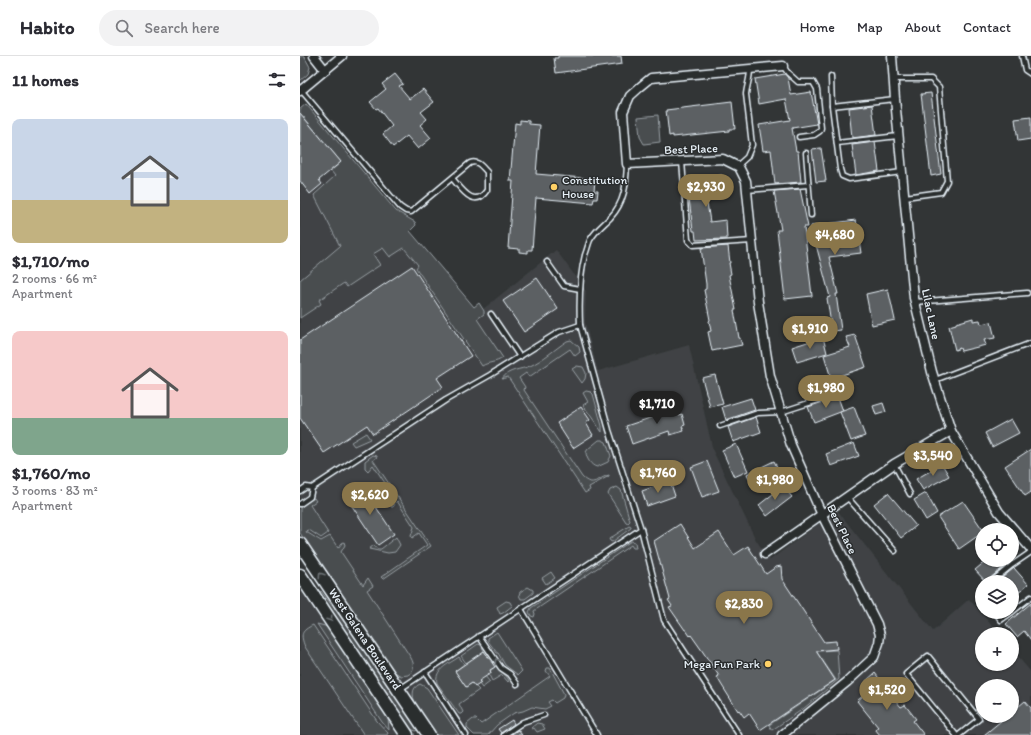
<!DOCTYPE html>
<meta charset="utf-8">
<style>
:root{--surface:#fff;--page:#f2f2f3;--text:#2b2b33;--muted:#7c7c81;--line:#e1e1e2;--accent:#8a764a}
body{margin:0;font-family:Itim,sans-serif;background:var(--page);color:var(--text);height:100vh;display:flex;flex-direction:column;font-size:15px;white-space:nowrap}
*{box-sizing:border-box;margin:0}
p{font-size:13px;color:var(--muted)}
.icon{flex:none;width:22px;height:22px;fill:none;stroke:currentColor;stroke-width:2;stroke-linecap:round;stroke-linejoin:round}
.map{position:relative;flex:1;overflow:hidden}
.sheet{display:flex;flex-direction:column;background:var(--surface);width:300px}
.sheet>*{flex:none}
.tools{position:absolute;left:675px;top:467px;display:grid;gap:8px}
.tools a{display:grid;place-items:center;width:44px;height:44px;border-radius:50%;background:var(--surface);box-shadow:0 1px 3px #0004;font-size:20px}
.price{position:absolute;translate:-50% -34px;padding:0 9px;border-radius:14px;background:var(--accent);color:#fff;font-size:13px;line-height:26px;filter:drop-shadow(0 1px 2px #0008)}
.price::after{content:'';position:absolute;left:50%;top:24px;width:12px;height:9px;margin-left:-6px;background:inherit;clip-path:polygon(0 0,100% 0,50% 100%)}
.price.active{background:#222;color:#fff}
ul{padding:0;list-style:none}
li{display:grid;align-content:center;gap:8px;height:212px;padding:0 12px}
li span{display:grid;place-items:center;height:124px;border-radius:8px;color:#555}
li>.icon{margin-inline-start:auto}
span .icon{width:72px;height:72px;fill:#fffc;stroke-width:1}
li b{font-size:17px}
h2{display:flex;justify-content:space-between;align-items:center;height:48px;padding:0 12px;font-size:17px}
header{display:flex;align-items:center;gap:24px;box-sizing:border-box;height:56px;padding:0 20px;background:var(--surface);border-bottom:1px solid var(--line)}
header strong{font-size:19px}
nav{display:flex;gap:22px;margin-inline-start:auto;font-size:14px}
.search{width:280px;height:36px;background:var(--page);display:flex;align-items:center;gap:10px;box-sizing:border-box;padding:0 14px;border-radius:22px;color:var(--muted);font-size:15px}
main{display:flex;flex:1;min-height:0}
.map>svg:first-child{display:block}
</style>
<header>
<strong>Habito</strong>
<div class="search"><svg class="icon" aria-label="search" viewBox="0 0 24 24"><circle cx="10" cy="10" r="6"/><path d="M15 15l6 6"/></svg>Search here</div>
<nav><a>Home</a><a>Map</a><a>About</a><a>Contact</a></nav>
</header>
<main>
<section class="sheet">
<h2>11 homes<svg class="icon" aria-label="filters" viewBox="0 0 24 24"><path d="M4 7h16M4 17h16"/><circle cx="9" cy="7" r="2"/><circle cx="15" cy="17" r="2"/></svg></h2>
<ul>
<li><span style="background:linear-gradient(#c9d6e8 65%,#c2b280 0)"><svg class="icon" aria-label="home" viewBox="0 0 24 24"><path d="M3 11l9-7 9 7M6 9v11h12V9"/></svg></span><div><b>$1,710/mo</b><p>2 rooms · 66 m²</p><p>Apartment</p></div></li>
<li><span style="background:linear-gradient(#f6c9c9 70%,#7fa58c 0)"><svg class="icon" aria-label="home" viewBox="0 0 24 24"><path d="M3 11l9-7 9 7M6 9v11h12V9"/></svg></span><div><b>$1,760/mo</b><p>3 rooms · 83 m²</p><p>Apartment</p></div></li>
</ul>
</section>
<div class="map">
<svg width="731" height="679" viewBox="0 0 731 679">
<rect width="100%" height="100%" fill="#323536"/>
<filter id="ink" filterUnits="userSpaceOnUse"><feTurbulence type="fractalNoise" baseFrequency=".025" numOctaves="2"/><feDisplacementMap in="SourceGraphic" scale="8" xChannelSelector="R" yChannelSelector="G"/><feConvolveMatrix kernelMatrix="1 2 1 2 8 2 1 2 1" color-interpolation-filters="sRGB"/></filter>
<g filter="url(#ink)">
<!-- built -->
<g fill="#3f4244" fill-rule="evenodd">
<path d="M0 58 177 258 256 194 286 235 285 266 298 315 389 289 413 395 456 484 470 504 537 454 633 575 669 543 699 578H682V608H712V594L731 616V679H134L0 477ZM682 630H712V660H682Z"/>
<path d="M0 529 57 614 100 679H0Z"/>
</g>
<!-- green -->
<g fill="#494d4f" stroke="#989fa4">
<path d="M0 0H4L10 11 8 18 0 25Z"/>
<path d="M6 48 96 155 115 166 116 169 110 175 174 251 179 247 184 255V258L177 263 203 302C196 307 188 306 182 310L116 212 118 209 104 192 90 201 83 192 73 198 80 209 47 231 44 227 19 244 21 248 0 262V224L40 190 14 139 35 120 31 115 41 106 3 60 0 62V53Z"/>
<path d="M358 59 360 86 344 88 340 81 338 61Z"/>
<path d="M271 284 279 291 280 296 275 300 270 293 229 321 226 317 219 322 225 331 224 334 282 421C293 432 298 422 309 419V420L289 431 290 434 285 437 208 321 202 323C208 313 221 314 230 310 243 304 255 293 267 285Z"/>
<path d="M277 310 283 311 286 317 285 323 282 327 272 313Z"/>
<path d="M286 335 291 336 293 338 302 370V376L283 349 288 346 283 337Z"/>
<path d="M66 377 70 383 54 390 51 386Z"/>
<path d="M299 384H302L306 386 311 400 308 406 297 411C291 410 286 402 286 396L288 393Z"/>
<path d="M73 399 77 400V401L73 404 131 490 83 523 81 521 127 489 119 477 112 482 111 480 114 471 97 445 93 451H91L95 442 73 409 68 415 65 412V405Z"/>
<path d="M317 431 321 434 330 465 328 467 326 466 308 438 310 434Z"/>
<path d="M14 442 16 445 10 449 28 477 21 482 9 474 6 475 7 477H8L21 485 30 480 38 492 42 487 44 486 45 489 41 496 63 529 68 522 73 530 67 534 111 602C115 609 114 615 108 619L101 620 93 615 0 477V452Z"/>
<path d="M329 470 331 471V472L312 486 310 485 309 483 312 481Z"/>
<path d="M96 481 100 489 95 496 88 497 69 493 74 489 77 493H81Z"/>
<path d="M331 485 335 486 336 492H333L331 489 234 555 235 558 234 561 231 560 229 556 231 552Z"/>
<path d="M251 516 255 522 246 528 242 522Z"/>
<path d="M228 531 233 534V537L225 543H221L219 539 220 536Z"/>
<path d="M21 535 58 584 118 673 116 675 110 673 18 537Z"/>
<path d="M206 545 210 546 212 550 203 557 200 558 197 551Z"/>
<path d="M17 568 25 570 29 574 88 662 89 674 82 666Z"/>
<path d="M13 569 77 665 88 677 87 679H64L5 591C0 578 1 575 13 569Z"/>
<path d="M197 576 222 615 218 619 205 609 198 597H197L188 585V582Z"/>
<path d="M178 588 181 589 184 595 166 607 161 600Z"/>
<path d="M537 594 539 623 503 653 472 674 469 669 536 624 517 596 519 595Z"/>
<path d="M159 601 164 608 155 615 166 631 172 627 179 634 159 648 163 656 161 658H159L137 627C134 613 149 608 159 601Z"/>
<path d="M196 610C200 616 207 619 209 625L208 626 202 619 192 625 189 619 192 617 190 615Z"/>
<path d="M247 612H250L264 638 263 642 255 647 252 644 248 646 251 650 245 653 232 651 223 655 214 657 197 669 188 679H174L167 672V668L173 663H176L181 668 250 620 246 615Z"/>
<path d="M184 619 190 626 182 632 179 628 181 627 178 623Z"/>
<path d="M120 628 127 632 159 679H135C129 669 100 636 120 628Z"/>
<path d="M237 667 242 668 245 673 237 676 234 672 232 673 231 672Z"/>
</g>
<!-- building -->
<g fill="#5c6063" stroke="#e8f1f8">
<path d="M258 0H321L322 8 256 17 254 2H258Z"/>
<path d="M95 18 103 28 99 30 110 43 123 33 134 46 121 56 127 63 120 69 131 82 118 93 107 80 93 91 83 78 92 70 78 52 76 53 70 46 86 33 82 28Z"/>
<path d="M485 18 488 22 491 39 511 36 517 68 492 72 496 95H498L501 126 475 128 471 94 463 95 459 69 490 64 486 43 459 48 455 23Z"/>
<path d="M631 37 641 118 631 120 621 38Z"/>
<path d="M432 46 435 73H429V75L373 81V79L369 80 366 54Z"/>
<path d="M572 49 576 79 552 82 549 52Z"/>
<path d="M0 57 41 106 19 124 22 128 10 138 0 125Z"/>
<path d="M731 61V83L718 85 715 63Z"/>
<path d="M220 64 229 65V68L240 69 236 118 295 123 294 135H298L297 143H294L293 147 236 142 232 194H228V197L219 196V193L208 192 213 125H210L215 67 220 68Z"/>
<path d="M575 86 579 115 556 119 552 89Z"/>
<path d="M521 92 526 125 516 126 512 93Z"/>
<path d="M422 119 424 137 406 140 410 166 426 164 427 183 396 184 395 175H393L389 142 392 141 390 123Z"/>
<path d="M500 133 508 171H504L512 240 485 243 477 174H481L474 135Z"/>
<path d="M556 164 561 197 529 201 538 238H536L541 274 532 275 527 242 530 241 511 170Z"/>
<path d="M428 190 430 207H429L431 218 429 219 436 254H434L439 282H440L442 289 412 295 408 276 411 275 409 265 410 264 404 234 406 233V228L401 192Z"/>
<path d="M112 210 171 300 137 322 143 331 73 378 67 369 24 397 0 362V284Z"/>
<path d="M237 222 258 253 224 276 203 245Z"/>
<path d="M588 233 595 264 572 269 566 238Z"/>
<path d="M673 262V265L680 264 681 268 691 266 695 282 684 284 686 289 661 295 660 292 655 294 649 270 656 268V267Z"/>
<path d="M555 279 566 311 533 322 536 334 506 344 502 331 531 322 524 299 550 291 546 281Z"/>
<path d="M523 281 527 297 497 306 492 291Z"/>
<path d="M415 319 423 348 410 351 402 322Z"/>
<path d="M538 341 543 355 514 366 508 351Z"/>
<path d="M451 342 455 354 426 364 422 351Z"/>
<path d="M583 347 586 356 576 359 573 350Z"/>
<path d="M281 351 290 364 286 367 293 379 273 392 257 367Z"/>
<path d="M376 351 379 359 382 358 385 369 382 370 384 375 370 379 369 375 332 388 326 370 353 361 351 354 358 352 360 356Z"/>
<path d="M554 351 565 380 551 385 540 356Z"/>
<path d="M456 361 461 376 433 386 428 371Z"/>
<path d="M711 363 719 377 692 391 685 377Z"/>
<path d="M554 387 559 400 531 410 526 398Z"/>
<path d="M436 388 448 415 434 421 422 394Z"/>
<path d="M731 393V436L725 440 705 410Z"/>
<path d="M407 405 419 435 402 441 391 411Z"/>
<path d="M474 405 480 417 453 430 447 418Z"/>
<path d="M642 408 649 420 623 434 616 423Z"/>
<path d="M370 425 375 440 347 450 342 435Z"/>
<path d="M62 430 94 478 78 489 46 441Z"/>
<path d="M483 430 492 441 467 460 459 449Z"/>
<path d="M588 437 616 470 601 482 574 448Z"/>
<path d="M626 437 637 457 626 464 614 444Z"/>
<path d="M663 445 683 474H682V477L659 493 638 461Z"/>
<path d="M380 468 395 492 419 476 434 499 448 490 466 518 476 511 481 510 482 523 524 586 536 585 537 593 516 595 535 624 460 674 449 657 444 661 439 654 438 655 421 628 417 621 419 620 403 596 391 579 390 580 386 574H385L369 551 372 550 368 544 370 543 354 485Z"/>
<path d="M687 504H707L710 506 689 523 688 526H686L675 514Z"/>
<path d="M714 512 728 528 716 538 712 533V526H697Z"/>
<path d="M731 547V584L724 575 717 581 706 568Z"/>
<path d="M184 595 195 611 190 614 191 617 179 625 181 627 175 631 172 627 166 631 155 615Z"/>
<path d="M575 617 581 625 580 626 601 651 605 649 616 663 613 665 624 679H580L575 673 578 671 557 645 572 632 566 625Z"/>
<path d="M725 645 731 652V679H684L707 660H712V656Z"/>
<path d="M212 664 214 668 201 677 198 673Z"/>
<path d="M218 674 222 679H210Z"/>
</g>
<g fill="none" stroke-linecap="round" stroke-linejoin="round">
<!-- service casing -->
<g stroke="#e8f1f8" stroke-width="7">
<g id="service">
<path d="M722 0 725 14 731 18"/>
<path d="M483 10 488 17 498 26H513L517 33 521 72 520 75 514 79 499 81"/>
<path d="M531 21 532 50"/>
<path d="M594 23H631L639 31 647 125 641 136 605 141"/>
<path d="M1 34 100 151 106 155 111 156 170 107C178 104 182 111 187 116V134C174 154 161 132 152 122"/>
<path d="M595 43 532 50 540 113 542 120 549 123 602 116"/>
<path d="M537 87 598 80"/>
<path d="M506 97 511 159"/>
<path d="M382 105 388 184 393 189 452 185"/>
<path d="M437 110 447 101 452 89 446 38C447 29 450 23 450 13"/>
<path d="M447 134 508 129"/>
<path d="M247 206 264 230 280 233"/>
<path d="M615 246 727 237"/>
<path d="M191 258 220 301"/>
<path d="M280 269 309 374 341 473 364 564 439 679"/>
<path d="M635 324 731 287"/>
<path d="M420 370 458 357 481 356 549 334"/>
<path d="M594 408 610 438"/>
<path d="M0 435 6 431 12 432"/>
<path d="M547 441 595 495"/>
<path d="M0 448 10 441 12 432 146 344 190 319 259 276 280 269C279 245 279 222 285 199 287 194 288 189 290 184 295 175 303 169 310 162 325 146 326 129 327 108"/>
<path d="M691 526 712 509 731 496"/>
<path d="M682 533 680 534 682 540"/>
<path d="M221 553 297 679"/>
<path d="M695 556 701 564 712 556"/>
<path d="M712 556 731 541"/>
<path d="M179 580 201 612 210 618 217 628"/>
<path d="M125 616 166 679"/>
<path d="M100 633 341 473"/>
<path d="M204 679 223 666 244 659"/>
<path d="M656 679 606 618 628 600 679 663 659 679"/>
</g>
</g>
<!-- minor casing -->
<g stroke="#e8f1f8" stroke-width="11">
<g id="minor">
<path d="M14 0 25 14"/>
<path d="M592 0 595 43 614 242 632 316 651 375 699 456 731 493"/>
<path d="M0 35 42 0"/>
<path d="M465 498 594 408 651 375"/>
<path d="M482 679 547 626 574 601 579 587 580 579 577 568 522 459 491 389 470 320 458 246 446 125 439 111 423 103 327 108 323 56 330 40 340 31 351 22 483 10"/>
</g>
</g>
<!-- primary casing -->
<g stroke="#e8f1f8" stroke-width="15">
<g id="primary">
<path d="M0 488 129 679"/>
<path d="M0 519 107 679"/>
</g>
</g>
<!-- service -->
<use href="#service" stroke="#2a2d2e" stroke-width="4"/>
<!-- minor -->
<use href="#minor" stroke="#2a2d2e" stroke-width="8"/>
<!-- primary -->
<use href="#primary" stroke="#2a2d2e" stroke-width="12"/>
</g>
<!-- one-way arrows -->
<defs><path id="oneway-chevron" d="M-2-3.5L2.5 0L-2 3.5" fill="none" stroke-width="1.6" stroke-linecap="round" stroke-linejoin="round"/></defs>
<g stroke="#6c7275">
<use href="#oneway-chevron" transform="translate(21 519) rotate(-124)"/>
<use href="#oneway-chevron" transform="translate(30 563) rotate(56)"/>
<use href="#oneway-chevron" transform="translate(197 605) rotate(-125)"/>
</g>
</g>
<!-- markers -->
<g fill="#ffd166" stroke="#2a2d2e" stroke-width="1.5">
<circle cx="254" cy="131" r="4"/>
<circle cx="468" cy="608" r="4"/>
</g>
<g text-anchor="middle" dominant-baseline="central" stroke-width="3" stroke-linejoin="round" paint-order="stroke">
<!-- street labels -->
<g font-size="12" fill="#e8f1f8" stroke="#2a2d2e">
<text transform="translate(391 93) rotate(-2)">Best Place</text>
<text transform="translate(631 258) rotate(78)">Lilac Lane</text>
<text transform="translate(542 473) rotate(64)">Best Place</text>
<text transform="translate(65 583) rotate(56)">West Galena Boulevard</text>
</g>
<!-- poi labels -->
<g font-size="12" fill="#e8f1f8" stroke="#2a2d2e" text-anchor="start">
<text x="262" y="124">Constitution<tspan x="262" dy="14">House</tspan></text>
<text x="460" y="608" text-anchor="end">Mega Fun Park</text>
</g>
</g>
</svg>
<div class="tools">
<a><svg class="icon" aria-label="locate" viewBox="0 0 24 24"><circle cx="12" cy="12" r="6"/><path d="M12 2v4M12 18v4M2 12h4M18 12h4"/></svg></a>
<a><svg class="icon" aria-label="layers" viewBox="0 0 24 24"><path d="M12 4l9 5-9 5-9-5zM3 14l9 5 9-5"/></svg></a>
<a>+</a>
<a>−</a>
</div>
<b class="price" style="left:406px;top:152px">$2,930</b>
<b class="price" style="left:535px;top:200px">$4,680</b>
<b class="price" style="left:510px;top:294px">$1,910</b>
<b class="price" style="left:526px;top:353px">$1,980</b>
<b class="price active" style="left:357px;top:369px">$1,710</b>
<b class="price" style="left:633px;top:421px">$3,540</b>
<b class="price" style="left:358px;top:438px">$1,760</b>
<b class="price" style="left:475px;top:445px">$1,980</b>
<b class="price" style="left:70px;top:460px">$2,620</b>
<b class="price" style="left:444px;top:569px">$2,830</b>
<b class="price" style="left:587px;top:655px">$1,520</b>
</div>
</main>
